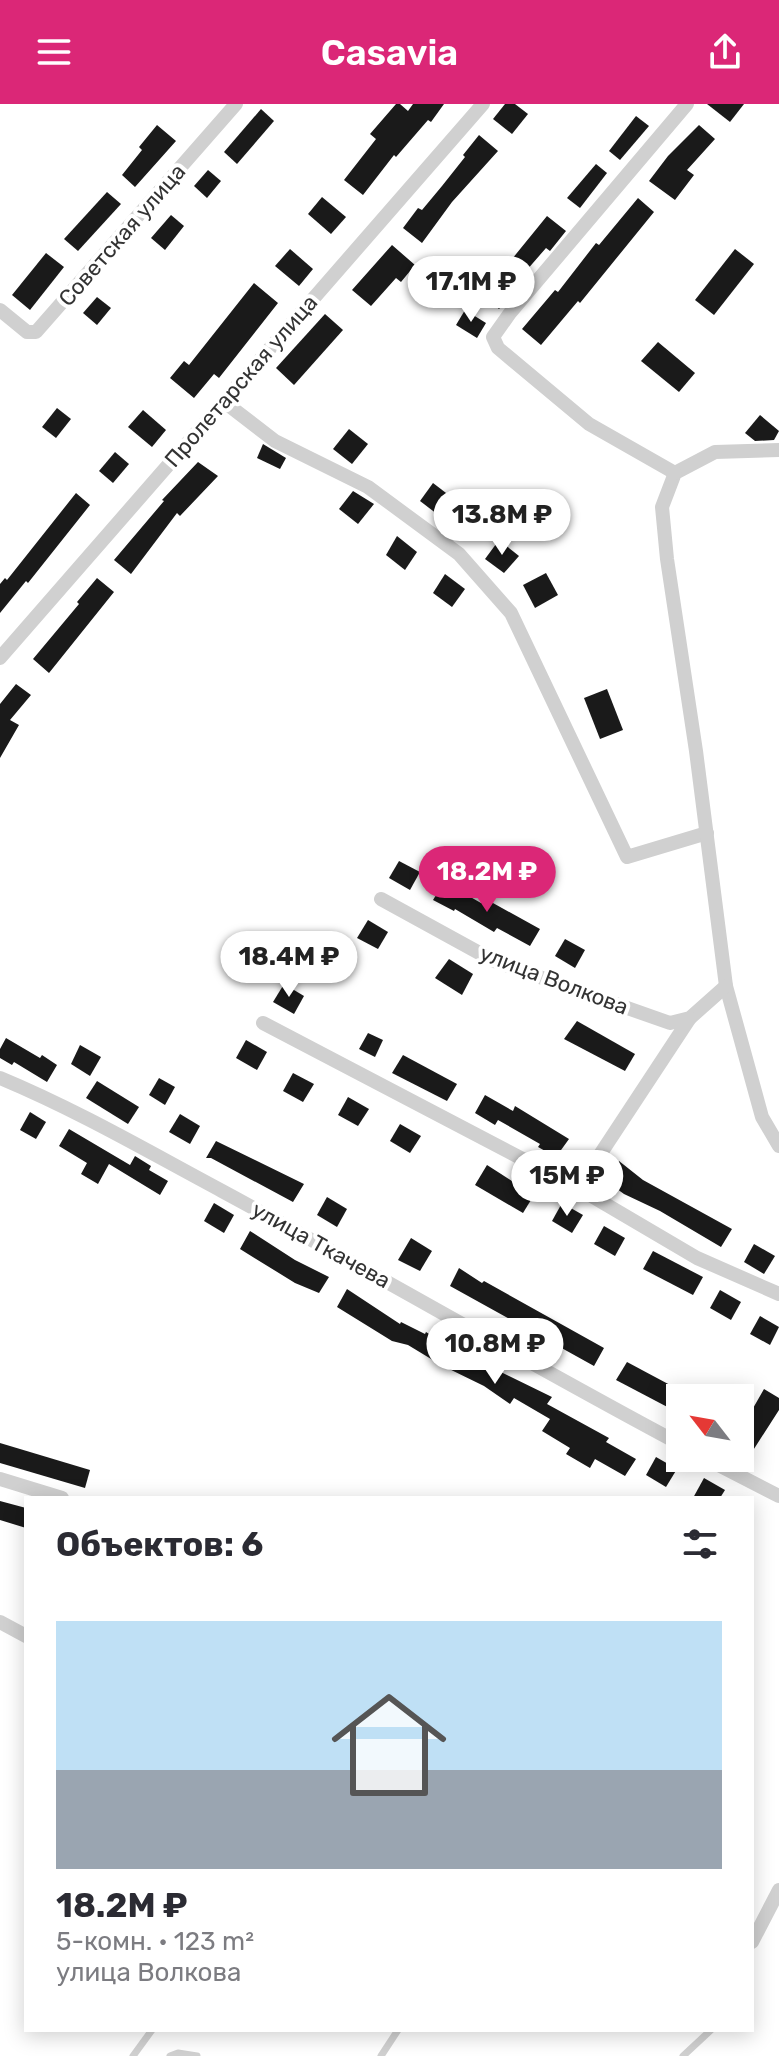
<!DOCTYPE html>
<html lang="ru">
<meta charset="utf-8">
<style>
:root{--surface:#fff;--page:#f7f7f7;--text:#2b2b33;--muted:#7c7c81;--accent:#db2777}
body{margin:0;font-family:Rubik,sans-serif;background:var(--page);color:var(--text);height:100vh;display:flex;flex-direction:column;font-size:30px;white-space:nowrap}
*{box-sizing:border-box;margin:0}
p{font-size:26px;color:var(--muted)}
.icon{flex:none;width:44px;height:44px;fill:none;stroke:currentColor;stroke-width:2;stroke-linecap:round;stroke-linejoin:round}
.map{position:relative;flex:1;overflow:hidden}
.drawer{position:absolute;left:24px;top:1392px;width:730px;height:536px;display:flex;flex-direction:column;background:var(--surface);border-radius:0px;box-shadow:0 4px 20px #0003}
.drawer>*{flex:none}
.needle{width:52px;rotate:301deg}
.tools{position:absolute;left:666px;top:1280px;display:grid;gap:16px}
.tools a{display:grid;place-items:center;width:88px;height:88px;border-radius:0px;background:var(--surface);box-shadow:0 4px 20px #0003;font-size:40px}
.price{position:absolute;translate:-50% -68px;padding:0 18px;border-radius:28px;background:#fff;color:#222;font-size:26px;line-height:52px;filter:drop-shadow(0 2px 4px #0008)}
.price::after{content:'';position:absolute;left:50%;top:48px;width:24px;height:18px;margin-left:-12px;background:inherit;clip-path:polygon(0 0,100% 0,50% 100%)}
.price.on{background:var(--accent);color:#fff}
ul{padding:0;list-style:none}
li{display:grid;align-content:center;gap:16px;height:424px;padding:0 32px}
li span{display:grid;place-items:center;height:248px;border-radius:0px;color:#555}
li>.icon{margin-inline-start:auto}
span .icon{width:144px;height:144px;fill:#fffc;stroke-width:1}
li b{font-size:34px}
h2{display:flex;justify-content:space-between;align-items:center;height:96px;padding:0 32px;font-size:34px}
header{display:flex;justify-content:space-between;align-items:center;height:104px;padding:0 32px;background:var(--accent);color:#fff;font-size:36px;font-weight:600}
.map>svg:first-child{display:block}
</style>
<header><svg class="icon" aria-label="menu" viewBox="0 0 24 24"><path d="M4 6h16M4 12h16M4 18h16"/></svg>Casavia<svg class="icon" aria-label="share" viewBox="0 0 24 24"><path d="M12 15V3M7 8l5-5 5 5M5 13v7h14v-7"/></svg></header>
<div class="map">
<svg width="779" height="1952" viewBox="0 0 779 1952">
<rect width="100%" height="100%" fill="#fff"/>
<!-- building -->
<g fill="#1a1a1a">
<path d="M396 0H400L408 7 413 0H444L431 18 428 16 396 53 394 51 363 91 344 76 376 35 370 30Z"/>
<path d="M505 0H515L528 10 512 30 493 15Z"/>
<path d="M707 0H744L730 18Z"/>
<path d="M261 5 274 17 237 60 224 48Z"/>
<path d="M636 12 649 22 620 56 609 47Z"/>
<path d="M157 21 176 37 135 83 122 71 142 46 139 43Z"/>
<path d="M699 21 715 35 687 66 694 71 675 96 649 77 668 52Z"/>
<path d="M479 31 498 47 452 98 422 139 403 124 418 104 422 106 442 82 465 53 463 51Z"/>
<path d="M596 60 607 69 580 104 567 94Z"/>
<path d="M208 66 221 77 207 94 194 82Z"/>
<path d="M107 88 121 100 78 147 64 135Z"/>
<path d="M322 93 346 113 331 130 308 110Z"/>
<path d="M638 94 654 108 580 199 578 197 541 241 522 225 555 186 558 188 596 139 599 141Z"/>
<path d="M171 111 184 122 165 146 151 134Z"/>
<path d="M547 112 566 127 550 147 546 144 526 167 512 155Z"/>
<path d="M392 141 415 161 401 178 396 174 371 202 352 186Z"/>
<path d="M290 145 313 165 299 182 275 162Z"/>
<path d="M735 145 754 160 714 211 695 196Z"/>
<path d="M46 149 64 163 30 206 12 191Z"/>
<path d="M254 179 278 199 219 274 214 270 194 294 170 274 184 257 189 261Z"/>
<path d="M497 179 511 191 499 205 485 193Z"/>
<path d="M97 193 111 204 97 221 83 209Z"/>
<path d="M465 206 486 219 477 234 456 221Z"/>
<path d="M325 210 343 226 294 281 276 264Z"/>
<path d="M658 238 695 269 679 288 641 257Z"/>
<path d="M57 304 71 315 56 334 42 323Z"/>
<path d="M143 306 166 326 152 343 128 323Z"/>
<path d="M760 311 779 327 774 336 755 337 745 329Z"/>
<path d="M349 325 368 340 352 360 333 345Z"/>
<path d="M263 340 286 354 280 365 257 354Z"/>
<path d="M115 348 129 360 113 379 99 367Z"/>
<path d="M198 358 218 372 180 412 177 409 131 470 114 456 164 397 162 396Z"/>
<path d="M433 379 450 392 437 410 420 397Z"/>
<path d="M353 387 374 400 358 420 339 405Z"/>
<path d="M76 389 90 401 28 479 26 477 0 509V480L5 474 7 476Z"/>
<path d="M471 408 486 419 472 437 460 427Z"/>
<path d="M397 432 417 448 405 466 386 451Z"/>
<path d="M499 436 519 452 504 469 485 455Z"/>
<path d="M546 469 558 491 535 504 523 481Z"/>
<path d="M445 470 465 485 452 503 433 489Z"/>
<path d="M97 474 114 488 49 569 33 555 79 500 77 498Z"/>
<path d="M16 580 31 591 10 616 19 621 0 654V600Z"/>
<path d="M607 585 623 626 600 635 584 594Z"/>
<path d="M399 757 420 768 410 786 389 774Z"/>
<path d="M444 778 481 799 484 794 540 825 530 842 497 824 494 828 455 805 454 807 433 796Z"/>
<path d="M368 816 388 828 378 845 357 834Z"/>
<path d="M565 835 585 846 575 864 555 852Z"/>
<path d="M449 855 473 870 462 891 435 874Z"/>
<path d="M284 880 304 892 294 910 273 898Z"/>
<path d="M577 917 635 950 625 967 564 935Z"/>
<path d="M368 929 383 936 375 953 359 945Z"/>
<path d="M6 934 40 954 42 951 57 961 47 978 14 958 12 961 0 954V945Z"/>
<path d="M246 936 267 948 257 966 236 954Z"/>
<path d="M80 941 101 953 90 972 71 960Z"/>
<path d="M403 951 457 980 447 997 392 969Z"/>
<path d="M293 969 314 980 303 998 283 987Z"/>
<path d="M159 974 175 983 165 1001 149 991Z"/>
<path d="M97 977 139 1003 128 1020 86 994Z"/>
<path d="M485 991 513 1007 515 1002 569 1035 556 1053 538 1043 540 1040 498 1016 495 1021 475 1009Z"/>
<path d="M348 993 369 1005 358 1022 338 1011Z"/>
<path d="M30 1008 46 1018 36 1035 20 1026Z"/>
<path d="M180 1010 200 1022 190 1040 169 1028Z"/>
<path d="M400 1020 421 1032 410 1049 390 1037Z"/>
<path d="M69 1025 130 1061 135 1052 151 1062 149 1066 168 1077 160 1091 109 1060 98 1080 81 1070 87 1059 59 1042Z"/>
<path d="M216 1037 304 1080 293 1098 211 1054H206Z"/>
<path d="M619 1057 643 1076 732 1125 721 1143 660 1107 624 1090 606 1077Z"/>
<path d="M487 1061 534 1091 523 1109 475 1081Z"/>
<path d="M327 1093 347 1105 337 1123 317 1111Z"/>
<path d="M214 1099 234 1111 224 1129 204 1117Z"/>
<path d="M562 1099 583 1111 572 1129 552 1117Z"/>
<path d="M604 1122 625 1134 615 1152 594 1140Z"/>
<path d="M250 1127 295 1156 329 1173 319 1189 295 1179 240 1145Z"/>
<path d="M411 1134 432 1147 420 1167 398 1156Z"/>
<path d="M754 1140 775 1152 764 1170 744 1158Z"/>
<path d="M653 1147 703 1173 693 1191 643 1165Z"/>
<path d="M459 1164 482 1179 484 1177 604 1244 594 1262 450 1182Z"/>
<path d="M347 1185 400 1220 401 1218 425 1230 426 1228 446 1241 552 1293 547 1300 609 1334 606 1338 636 1355 625 1372 595 1355 590 1364 566 1350 570 1344 542 1327 550 1315 514 1294 510 1300 484 1282 441 1261 408 1241 392 1237 337 1203Z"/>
<path d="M720 1186 741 1198 731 1216 710 1204Z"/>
<path d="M760 1212 779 1223 770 1241 750 1230Z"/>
<path d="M627 1258 685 1289 675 1307 616 1276Z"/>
<path d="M764 1285 779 1294V1306L752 1348 740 1341V1317L744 1320Z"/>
<path d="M0 1339 90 1366 85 1384 0 1359Z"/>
<path d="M656 1353 677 1365 666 1383 646 1371Z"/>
<path d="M704 1374 725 1386 720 1394H693Z"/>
<path d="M0 1397 26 1404V1424L0 1416Z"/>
</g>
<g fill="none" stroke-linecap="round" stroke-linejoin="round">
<!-- service -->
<g stroke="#d0d0d0" stroke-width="7">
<path d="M133 1952 152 1926"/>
<path d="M170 1952 178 1949 197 1952"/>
<path d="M381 1952 398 1926"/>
<path d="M683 1952 711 1926"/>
</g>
<!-- minor -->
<g stroke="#d0d0d0" stroke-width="14">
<path d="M0 206 27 228H36L236 0"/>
<path d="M223 297 275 337 368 383 459 450 511 509 627 753 707 729"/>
<path d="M779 346 715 348 675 369 662 403 667 455 696 647 726 882 762 1013 779 1042"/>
<path d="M675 369 589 320 498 244 493 233 510 209 687 0"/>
<path d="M0 554 483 0"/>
<path d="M381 795 494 857 670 919 690 914 726 882"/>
<path d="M263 919 578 1084 697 1154 779 1190"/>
<path d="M0 974C77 1006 149 1048 222 1087 376 1170 526 1258 680 1340"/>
<path d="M578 1084 690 914"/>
<path d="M705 1354 779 1392"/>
<path d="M0 1375 62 1394"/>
<path d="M0 1518 26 1532"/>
<path d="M752 1838 779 1786"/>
</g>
</g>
<g text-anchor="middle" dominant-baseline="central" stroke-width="8" stroke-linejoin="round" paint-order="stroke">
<!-- street labels -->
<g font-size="22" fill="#333" stroke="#fff">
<text transform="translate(122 131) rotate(-49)">Советская улица</text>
<text transform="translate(241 277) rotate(-49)">Пролетарская улица</text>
<text transform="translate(554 876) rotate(21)">улица Волкова</text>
<text transform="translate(321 1141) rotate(29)">улица Ткачева</text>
</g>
</g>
</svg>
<div class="tools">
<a><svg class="needle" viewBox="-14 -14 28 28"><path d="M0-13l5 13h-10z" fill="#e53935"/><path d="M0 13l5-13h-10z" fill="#7c7c81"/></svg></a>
</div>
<b class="price" style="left:471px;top:220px">17.1M ₽</b>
<b class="price" style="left:502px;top:453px">13.8M ₽</b>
<b class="price on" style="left:487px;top:810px">18.2M ₽</b>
<b class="price" style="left:289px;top:895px">18.4M ₽</b>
<b class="price" style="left:567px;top:1114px">15M ₽</b>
<b class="price" style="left:495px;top:1282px">10.8M ₽</b>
<section class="drawer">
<h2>Объектов: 6<svg class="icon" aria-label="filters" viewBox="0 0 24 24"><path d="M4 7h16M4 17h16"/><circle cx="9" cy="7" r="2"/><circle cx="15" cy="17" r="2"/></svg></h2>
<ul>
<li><span style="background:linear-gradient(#bfe0f5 60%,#9aa5b1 0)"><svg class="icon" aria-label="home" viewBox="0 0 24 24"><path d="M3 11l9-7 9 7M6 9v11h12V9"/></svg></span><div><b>18.2M ₽</b><p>5-комн. · 123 m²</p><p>улица Волкова</p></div></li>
</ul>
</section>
</div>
